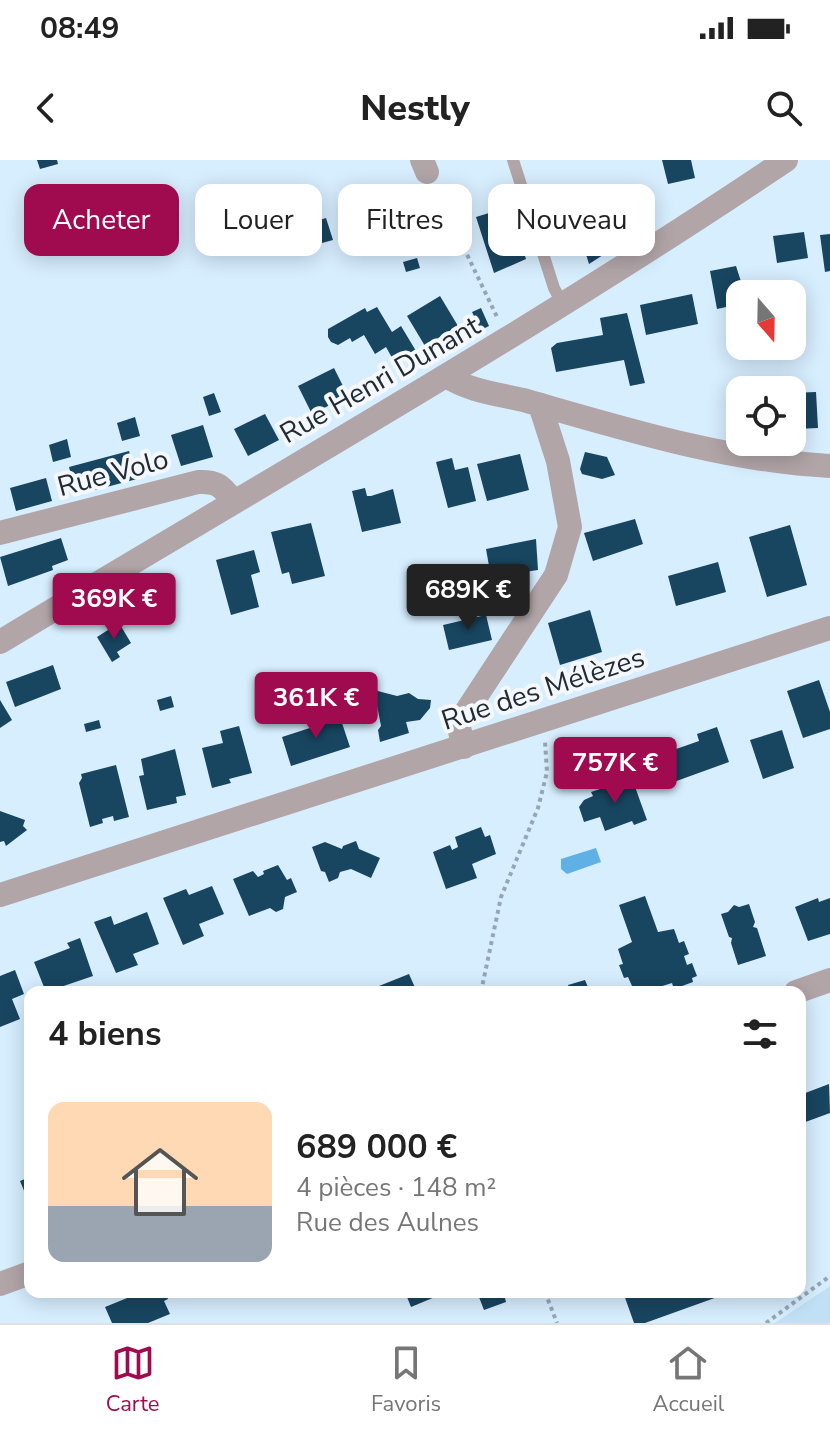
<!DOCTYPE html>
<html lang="fr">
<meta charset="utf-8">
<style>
:root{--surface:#fff;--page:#f2f2f2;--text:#222;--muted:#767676;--line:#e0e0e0;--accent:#a00b4f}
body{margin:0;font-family:"Nunito Sans",sans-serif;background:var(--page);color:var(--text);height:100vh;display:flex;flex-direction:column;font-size:30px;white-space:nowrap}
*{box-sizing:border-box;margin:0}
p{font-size:26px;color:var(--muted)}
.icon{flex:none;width:44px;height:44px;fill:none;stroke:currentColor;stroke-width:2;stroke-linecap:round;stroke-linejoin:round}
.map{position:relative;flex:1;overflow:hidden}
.side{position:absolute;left:24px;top:826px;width:782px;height:312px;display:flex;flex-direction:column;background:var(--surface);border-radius:16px;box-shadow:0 4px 20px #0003}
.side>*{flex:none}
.top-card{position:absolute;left:24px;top:24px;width:782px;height:72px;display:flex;gap:16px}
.needle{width:52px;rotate:160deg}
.controls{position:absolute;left:726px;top:120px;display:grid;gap:16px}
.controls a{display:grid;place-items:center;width:80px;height:80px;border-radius:16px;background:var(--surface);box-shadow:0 4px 20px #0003;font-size:40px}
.price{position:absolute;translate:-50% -68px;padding:0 18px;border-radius:8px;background:var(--accent);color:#fff;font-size:26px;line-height:52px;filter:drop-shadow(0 2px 4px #0008)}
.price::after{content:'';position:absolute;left:50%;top:48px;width:24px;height:18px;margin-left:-12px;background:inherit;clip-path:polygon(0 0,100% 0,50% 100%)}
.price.selected{background:#222;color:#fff}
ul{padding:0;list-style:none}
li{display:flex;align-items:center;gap:24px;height:200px;padding:0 24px}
li span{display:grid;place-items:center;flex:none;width:224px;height:160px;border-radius:16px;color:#555}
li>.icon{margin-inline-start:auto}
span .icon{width:96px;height:96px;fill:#fffc;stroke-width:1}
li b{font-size:34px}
h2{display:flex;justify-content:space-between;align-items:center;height:96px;padding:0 24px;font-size:34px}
.chip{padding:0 28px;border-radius:16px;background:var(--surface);box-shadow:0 4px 20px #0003;font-size:28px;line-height:72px}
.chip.selected{background:var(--accent);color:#fff}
.status{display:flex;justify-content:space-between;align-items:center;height:56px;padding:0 40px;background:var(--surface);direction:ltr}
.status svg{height:22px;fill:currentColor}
header{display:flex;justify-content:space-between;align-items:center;height:104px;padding:0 24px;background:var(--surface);font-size:36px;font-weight:800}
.menu{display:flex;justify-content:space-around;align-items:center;height:112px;border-top:2px solid var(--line);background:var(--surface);font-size:22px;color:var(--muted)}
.menu a{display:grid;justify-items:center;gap:4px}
.menu .selected{color:var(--accent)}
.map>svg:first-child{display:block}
</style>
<div class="status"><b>08:49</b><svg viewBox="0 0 49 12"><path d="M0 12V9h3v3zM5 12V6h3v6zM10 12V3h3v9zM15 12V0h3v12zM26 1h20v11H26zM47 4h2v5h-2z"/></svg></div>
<header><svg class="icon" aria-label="back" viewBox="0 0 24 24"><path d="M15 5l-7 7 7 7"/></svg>Nestly<svg class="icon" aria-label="search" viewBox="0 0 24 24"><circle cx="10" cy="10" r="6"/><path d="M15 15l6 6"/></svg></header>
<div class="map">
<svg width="830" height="1163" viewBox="0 0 830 1163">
<rect width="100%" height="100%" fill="#d7eeff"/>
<!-- built -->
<path fill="#c2e0f5" d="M830 1126V1163H775Z"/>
<!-- water -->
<path fill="#5eb0e5" d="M596 688 601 702 567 714 561 709V699Z"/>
<!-- building -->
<g fill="#184560" fill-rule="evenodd">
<path d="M37 0H57L58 4 40 9Z"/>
<path d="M662 0H691L695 18 668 24Z"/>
<path d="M556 25 565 57 575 55 573 46 630 33 634 38 631 40 644 62 636 67 637 69 613 86 614 88 589 104 584 88 558 94 556 85 545 88 529 34ZM597 61 605 72 584 85 580 72Z"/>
<path d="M410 45 422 82 388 93 376 56Z"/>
<path d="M489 53 493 64 513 58 526 99 494 113 476 57Z"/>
<path d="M326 58 333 80 322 83 316 61Z"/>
<path d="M804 72 808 98 777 103 773 76Z"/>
<path d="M830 74V111L825 112 820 75Z"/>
<path d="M417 98 420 108 406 112 403 102Z"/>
<path d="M736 106 745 134H740V144L717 149 710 111Z"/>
<path d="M692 134 698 164 646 175 640 145Z"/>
<path d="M440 136 458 166 425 186 407 156Z"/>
<path d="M377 147 392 172 401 166 416 191 395 203 386 187 375 194 364 175 352 182 350 178 338 185 331 182 328 177V169L365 148 367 152Z"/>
<path d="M481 148 489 166 481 170 472 152Z"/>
<path d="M627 153 645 223 630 226 624 200 556 212 551 188 557 183 603 175 600 158Z"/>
<path d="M334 208 348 236 312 254 298 226Z"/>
<path d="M816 232 818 268 796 269V263H792V233Z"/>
<path d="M214 233 221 252 209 256 203 237Z"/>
<path d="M265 254 279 280 248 296 234 269Z"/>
<path d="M135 257 140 276 122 281 117 263Z"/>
<path d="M203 265 213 297 181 306 171 275Z"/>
<path d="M67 279 71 297 53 302 49 285Z"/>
<path d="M129 291 137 319 76 335 69 307Z"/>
<path d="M585 292 607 297 615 315 602 319 582 314 580 309Z"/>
<path d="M520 294 529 330 487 341 477 304Z"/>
<path d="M452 298 455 310 468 307 476 341 448 348 436 302Z"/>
<path d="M46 318 52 341 16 351 10 328Z"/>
<path d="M365 328 367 336H371L393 329 401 363 362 372 352 331Z"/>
<path d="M635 359 643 384 593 401 584 373Z"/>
<path d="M311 363 325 416 292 424 289 412 282 414 271 372Z"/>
<path d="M790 365 807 425 767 437 749 377Z"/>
<path d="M61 378 68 400 52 406 53 410 39 415 8 426 0 397Z"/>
<path d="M536 379 538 410 491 417 486 389Z"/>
<path d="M254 390 260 412 251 415 259 447 231 455 216 400Z"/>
<path d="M718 402 726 432 676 446 668 416Z"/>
<path d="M590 450 602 492 560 505 548 463Z"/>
<path d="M486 455 492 480 449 490 443 465Z"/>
<path d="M119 463 131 483 117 492 120 497 112 502 97 477Z"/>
<path d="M53 505 61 529 15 547 6 522Z"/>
<path d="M819 520 830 552V569L803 578 787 531Z"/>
<path d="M374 530 397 536 409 533 418 539 431 540 430 548 420 560 406 562 409 573 380 582 378 570 381 566Z"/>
<path d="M171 536 174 547 160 551 157 540Z"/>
<path d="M0 540 12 560 0 568Z"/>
<path d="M332 552 335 562 341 560 350 587 291 606 282 577 316 566 314 558Z"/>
<path d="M99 560 101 568 86 572 84 564Z"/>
<path d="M239 566 252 613 229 619 231 623 212 628 202 588 223 583 220 571Z"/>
<path d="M717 567 729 602 671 623 662 594 699 581 697 574Z"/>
<path d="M782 570 794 608 763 619 750 580Z"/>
<path d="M175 589 186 635 176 637 177 643 147 650 139 616 144 615 141 599Z"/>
<path d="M116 605 129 657 114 661 113 656 102 659 103 663 90 667 79 623 82 618 81 614Z"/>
<path d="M630 613 647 660 634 665 632 661 605 671 600 657 584 662 579 647 584 640 593 636 591 632 618 623 617 618Z"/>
<path d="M0 651 25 660 23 666 27 670 6 686 4 681 0 682Z"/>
<path d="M481 667 485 677 490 675 496 694 472 704 477 718 446 729 433 692 450 685 452 690 458 687 455 677Z"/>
<path d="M356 681 359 689 380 698 371 718 351 709 340 712 338 718 329 722 325 712 321 711 312 687 325 682 342 689 343 686Z"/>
<path d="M278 705 287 720 291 718 297 732 285 737 283 749 276 752 270 748 249 756 233 719 253 711 258 717 264 714 263 711Z"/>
<path d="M212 726 224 754 199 764 204 776 183 785 163 738 186 729 189 735Z"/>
<path d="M645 736 658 772 674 769 679 783 684 781 689 794 684 796 687 805 692 803 697 816 692 818 693 822 674 829 672 823 656 828 657 832H628L627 827 632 826 628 817 624 818 619 805 623 804 618 789 632 782 619 745Z"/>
<path d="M818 738 819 742 830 738V774L808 781 795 747Z"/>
<path d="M749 744 755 762 753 767 757 768 766 796 738 805 731 783 732 778 729 777 721 754 728 752 734 745 739 747Z"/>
<path d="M147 752 159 784 133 794 138 805 116 813 94 762 111 756 114 765Z"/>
<path d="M80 778 93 816 46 832 34 802 70 788 67 783Z"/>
<path d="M15 810 24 834 12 839 20 859 0 867V816Z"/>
<path d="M409 814 417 832H381L379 826Z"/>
<path d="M585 820 590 832H559L569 828 568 825Z"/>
<path d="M829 924 830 953 800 964V935Z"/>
<path d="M30 1017V1045L20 1021Z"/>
<path d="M142 1132H165L168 1139 164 1141 170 1154 148 1163H112L105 1147Z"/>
<path d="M405 1132H447L411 1147Z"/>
<path d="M477 1132H519L505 1138 506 1142 484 1150Z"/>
<path d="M623 1132H722L723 1135 645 1163H634Z"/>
</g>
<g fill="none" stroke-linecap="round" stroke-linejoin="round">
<!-- path -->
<g stroke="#95a7b4" stroke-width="4" stroke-dasharray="4 4" stroke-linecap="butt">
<path d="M436 30 498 159"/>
<path d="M481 832 501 737 538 648 547 612 545 582"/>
<path d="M545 1132 557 1163"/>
<path d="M766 1163 830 1116"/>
</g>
<!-- lane -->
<path stroke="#b1a5a8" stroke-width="12" d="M513 0 554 128 563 145"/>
<!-- street -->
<g stroke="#b1a5a8" stroke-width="24">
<path d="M422 0 427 12"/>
<path d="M446 216C471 232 499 234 527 241 625 269 728 301 830 306"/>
<path d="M0 373 198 322C217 321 222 326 233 341"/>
<path d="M0 482C263 323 531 172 786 0"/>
<path d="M464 587 458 564 556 415 570 367 558 301 540 245"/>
<path d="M0 735 830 468"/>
<path d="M796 832 830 820"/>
<path d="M0 1124 30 1113"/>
</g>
</g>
<g text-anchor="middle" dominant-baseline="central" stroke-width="8" stroke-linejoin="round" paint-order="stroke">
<!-- street labels -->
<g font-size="28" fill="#222b31" stroke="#f4f8fc">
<text transform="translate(380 220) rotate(-30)">Rue Henri Dunant</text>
<text transform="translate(113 313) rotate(-15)">Rue Volo</text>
<text transform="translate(543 529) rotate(-18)">Rue des Mélèzes</text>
</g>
</g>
</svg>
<div class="controls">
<a><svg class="needle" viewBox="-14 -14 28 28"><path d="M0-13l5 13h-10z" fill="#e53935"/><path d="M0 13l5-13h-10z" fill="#767676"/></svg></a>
<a><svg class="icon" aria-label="locate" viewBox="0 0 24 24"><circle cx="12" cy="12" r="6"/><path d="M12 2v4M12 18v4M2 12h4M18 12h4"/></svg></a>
</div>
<b class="price selected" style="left:468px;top:472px">689K €</b>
<b class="price" style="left:114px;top:481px">369K €</b>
<b class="price" style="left:316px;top:580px">361K €</b>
<b class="price" style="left:615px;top:645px">757K €</b>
<div class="top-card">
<a class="chip selected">Acheter</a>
<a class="chip">Louer</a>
<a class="chip">Filtres</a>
<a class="chip">Nouveau</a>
</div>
<section class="side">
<h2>4 biens<svg class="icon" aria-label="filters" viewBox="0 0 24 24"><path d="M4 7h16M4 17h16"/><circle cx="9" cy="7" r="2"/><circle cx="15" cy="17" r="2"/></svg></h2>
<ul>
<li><span style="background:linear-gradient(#ffd9b3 65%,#9aa5b1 0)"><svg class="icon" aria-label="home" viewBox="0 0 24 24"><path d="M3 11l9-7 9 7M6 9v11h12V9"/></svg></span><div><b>689 000 €</b><p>4 pièces · 148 m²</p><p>Rue des Aulnes</p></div></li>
</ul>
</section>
</div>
<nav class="menu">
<a class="selected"><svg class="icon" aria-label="map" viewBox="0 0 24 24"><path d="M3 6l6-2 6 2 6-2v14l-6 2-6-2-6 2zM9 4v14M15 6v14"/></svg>Carte</a>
<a><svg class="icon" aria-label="saved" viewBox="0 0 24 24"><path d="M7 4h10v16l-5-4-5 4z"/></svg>Favoris</a>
<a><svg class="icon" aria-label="home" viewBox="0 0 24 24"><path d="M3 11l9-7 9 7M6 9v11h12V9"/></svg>Accueil</a>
</nav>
